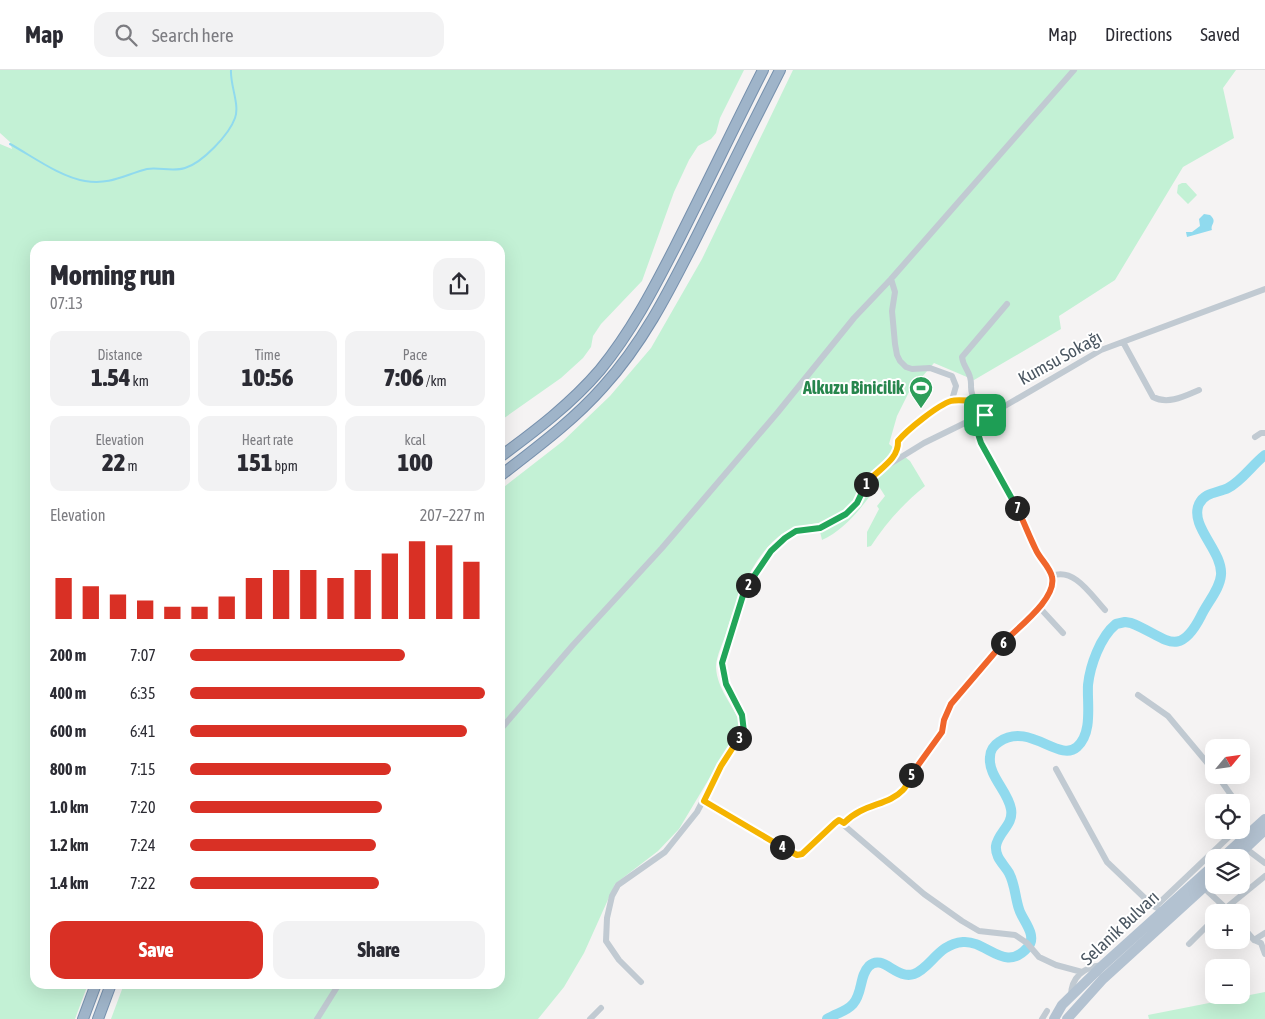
<!DOCTYPE html>
<meta charset="utf-8">
<style>
:root{--surface:#fff;--page:#f2f2f3;--text:#2b2b33;--muted:#7c7c81;--line:#e1e1e2;--accent:#d93025}
body{margin:0;font-family:"Asap Condensed",sans-serif;background:var(--page);color:var(--text);height:100vh;display:flex;flex-direction:column;font-size:19px;white-space:nowrap}
*{box-sizing:border-box;margin:0}
p{font-size:16px;color:var(--muted)}
.icon{flex:none;width:28px;height:28px;fill:none;stroke:currentColor;stroke-width:2;stroke-linecap:round;stroke-linejoin:round}
.map{position:relative;flex:1;overflow:hidden}
.panel{position:absolute;left:30px;top:171px;width:475px;height:748px;display:flex;flex-direction:column;background:var(--surface);border-radius:15px;box-shadow:0 5px 20px #0002}
.panel>*{flex:none}
.needle{width:32px;rotate:61deg}
.tools{position:absolute;left:1205px;top:669px;display:grid;gap:10px}
.tools a{display:grid;place-items:center;width:45px;height:45px;border-radius:10px;background:var(--surface);box-shadow:0 5px 20px #0002;font-size:25px}
.pin{position:absolute;display:grid;place-items:center;width:42px;height:42px;color:#fff;margin:-21px;border-radius:10px;box-shadow:0 2px 8px #0006}
.km{position:absolute;width:25px;height:25px;margin:-12px;border-radius:50%;background:#222;color:#fff;font-size:14px;line-height:25px;text-align:center}
.round{display:grid;place-items:center;flex:none;width:52px;height:52px;border-radius:15px;background:var(--page)}
.headline{display:flex;align-items:center;justify-content:space-between;height:85px;padding:0 20px}
h1{font-size:28px;font-weight:800;line-height:38px}
.stats{display:grid;grid-template-columns:repeat(3,1fr);gap:8px;height:85px;padding:5px 20px}
.stats div{display:grid;align-content:center;border-radius:12px;background:var(--page);text-align:center}
.stats b{font-size:25px;font-weight:800}
.stats small{font-size:14px;font-weight:400}
.stats p{font-size:14px}
.chart{height:140px;padding:10px 20px}
.chart p{display:flex;justify-content:space-between}
.chart svg{width:100%;height:90px;margin-top:5px;stroke:var(--accent);stroke-width:6}
.action{display:flex;gap:10px;margin-top:auto;padding:10px 20px}
.action a{flex:1;height:58px;border-radius:15px;background:var(--accent);color:#fff;font-size:20px;font-weight:800;line-height:58px;text-align:center}
.action a+a{background:var(--page);color:var(--text)}
ul{padding:0 20px;list-style:none;font-size:16px}
li{display:grid;grid-template-columns:80px 60px 1fr;align-items:center;height:38px}
li i{height:12px;border-radius:6px;background:var(--accent)}
header{display:flex;align-items:center;gap:30px;box-sizing:border-box;height:70px;padding:0 25px;background:var(--surface);border-bottom:1px solid var(--line)}
header strong{font-size:24px}
nav{display:flex;gap:28px;margin-inline-start:auto;font-size:18px}
.search{width:350px;height:45px;background:var(--page);display:flex;align-items:center;gap:12px;box-sizing:border-box;padding:0 18px;border-radius:15px;color:var(--muted);font-size:19px}
.map>svg:first-child{display:block}
.green{fill:#c3f1d5}
.water{fill:#90daee}
.lines{fill:none;stroke-linecap:round;stroke-linejoin:round}
.stream{stroke:#90daee;stroke-width:2}
.river{stroke:#90daee;stroke-width:10}
.trunk-casing{stroke:#7690ad;stroke-width:12}
.minor{stroke:#c1cad2;stroke-width:6}
.primary{stroke:#b3c2d1;stroke-width:10}
.trunk{stroke:#9fb4c9;stroke-width:10}
.split-1-casing{stroke:#fff;stroke-width:10}
.split-2-casing{stroke:#fff;stroke-width:10}
.split-3-casing{stroke:#fff;stroke-width:10}
.split-4-casing{stroke:#fff;stroke-width:10}
.split-5-casing{stroke:#fff;stroke-width:10}
.split-6-casing{stroke:#fff;stroke-width:10}
.split-7-casing{stroke:#fff;stroke-width:10}
.split-8-casing{stroke:#fff;stroke-width:10}
.split-1{stroke:#f5b400;stroke-width:6}
.split-2{stroke:#22a559;stroke-width:6}
.split-3{stroke:#22a559;stroke-width:6}
.split-4{stroke:#f5b400;stroke-width:6}
.split-5{stroke:#f5b400;stroke-width:6}
.split-6{stroke:#f0652b;stroke-width:6}
.split-7{stroke:#f0652b;stroke-width:6}
.split-8{stroke:#22a559;stroke-width:6}
.labels{text-anchor:middle;stroke-width:4;stroke-linejoin:round;paint-order:stroke}
.street-label{font-size:18px;fill:#4a5661;stroke:#fff}
.leisure-label{font-size:18px;font-weight:bold;fill:#27864d;stroke:#fff;text-anchor:end}
</style>
<header>
<strong>Map</strong>
<div class="search"><svg class="icon" aria-label="search" viewBox="0 0 24 24"><circle cx="10" cy="10" r="6"/><path d="M15 15l6 6"/></svg>Search here</div>
<nav><a>Map</a><a>Directions</a><a>Saved</a></nav>
</header>
<div class="map">
<svg width="1265" height="949" viewBox="0 0 1265 949">
<rect width="100%" height="100%" fill="#f5f3f3"/>
<path class="green" d="M0 0H744L720 48 716 63 711 69 698 76 689 90 674 122 642 211 601 254 593 266 591 277 583 288 561 308 500 351V176H35V914H88L75 949H0V74L12 79 10 72 0 63Z
M793 0H1236L1223 18 1234 68 1183 97 1115 210 1059 246 1061 259 974 310 934 293 909 322 897 346 889 374 910 391 925 416C904 433 885 454 871 476L867 477V462L879 439 877 436 885 426 878 415C863 436 846 459 822 470L818 453C807 455 794 457 785 462 754 482 737 527 727 560 724 571 716 586 716 597 717 619 732 633 740 653L737 662 679 759 658 781 615 814 584 883 564 917 538 949H111L124 914H500V420L563 371 610 326 651 278 702 189Z
M1182 113H1186L1197 125 1188 134 1177 123 1178 115Z
M1265 922V949H1149L1148 945Z"/>
<path class="water" d="M1204 144 1210 145C1218 152 1210 154 1212 160L1187 167 1186 162H1192L1200 156 1199 149Z"/>
<g class="lines">
<path class="stream" d="M10 74C32 86 60 107 85 111 111 115 124 105 147 99 159 97 173 102 185 98 202 93 229 65 235 48 240 35 230 15 231 0"/>
<path class="river" d="M827 949C836 943 846 942 853 934 863 923 859 906 869 896 883 883 896 910 914 904 931 898 938 874 963 872 987 870 1005 904 1028 877 1038 865 1022 850 1019 839 1015 827 1015 814 1009 803 1004 794 995 788 996 776 998 762 1014 755 1011 739 1008 721 988 706 990 687 990 681 994 675 999 672 1029 651 1059 693 1077 677 1093 663 1087 634 1088 615 1090 596 1100 567 1116 554L1125 552 1131 553C1165 566 1178 591 1201 546 1207 533 1220 519 1221 505 1223 481 1189 456 1199 434 1205 422 1218 423 1228 418 1242 411 1252 395 1265 385"/>
<g class="trunk-casing">
<path id="trunk" d="M500 387C535 361 571 334 600 300 631 262 653 220 675 177 705 118 733 59 763 0
M500 406C536 378 573 351 603 317 644 272 670 219 697 166 724 111 752 55 780 0
M83 949 96 914
M98 949 111 914"/>
</g>
<path class="minor" d="M891 209 895 222 892 241 895 274 897 285 900 291 906 297 912 299 930 298 952 306 956 316 952 330
M1123 272 1153 327C1168 335 1185 326 1199 320
M975 331C968 318 973 317 970 307 968 299 963 296 962 287L1007 234
M1255 367 1261 363H1265
M890 390 898 377V371C907 360 938 335 951 331 958 329 968 331 975 331L985 345
M1052 506C1074 497 1091 525 1105 540
M1039 537 1063 563
M1138 625 1168 646 1214 701
M500 660 573 575 662 478 778 342 854 248 891 209 1074 0
M1056 699 1107 792 1152 835 1163 841
M1217 705 1236 732
M704 731 797 785 807 781 839 751 924 824 962 851 979 861 1015 865 1027 873 1039 887 1056 895 1082 902
M1241 741 1244 748 1241 756
M844 753 856 742 878 732 887 731 904 719 914 698 942 662 944 650 951 634 1011 564 1041 535 1052 517V506L1036 479 1027 457 981 373 973 349
M1245 778 1265 793
M1203 817 1230 842
M1155 837 1236 760
M1221 842 1265 806
M1241 855 1254 870
M1265 863 1254 870 1261 873 1265 884
M1189 874 1214 849
M641 912 619 890 606 871 607 848 612 826 618 815 665 782 697 742 721 696 744 662 742 645 726 614 722 593 744 521 771 481 785 468 796 461 820 458 846 444 857 433 872 405 924 373 973 349 1003 337 1101 280 1265 219
M1071 926C1071 907 1084 897 1102 895
M317 949 339 914
M590 949 601 938
M1042 949 1047 941"/>
<path class="primary" d="M1222 788 1265 749
M1235 788 1265 760
M1054 949 1062 935 1103 895 1214 795
M1067 949 1103 909 1214 808"/>
<use href="#trunk" class="trunk"/>
</g>
<g class="lines">
<g class="split-1-casing">
<path id="split-1" d="M866 414C876 400 899 391 898 371 907 360 938 335 951 331 958 329 968 331 975 331L985 345"/>
</g>
<g class="split-2-casing">
<path id="split-2" d="M748 515 771 481 785 468 796 461 820 458 846 444 857 433 866 414"/>
</g>
<g class="split-3-casing">
<path id="split-3" d="M739 668 744 662 742 645 726 614 722 593 744 522 748 515"/>
</g>
<g class="split-4-casing">
<path id="split-4" d="M739 668 721 696 704 731 782 777"/>
</g>
<g class="split-5-casing">
<path id="split-5" d="M782 777 797 785 802 784 835 753 839 750 844 753C863 733 888 736 903 720 907 716 909 710 911 705"/>
</g>
<g class="split-6-casing">
<path id="split-6" d="M911 705 942 662 944 650 951 634 1003 573"/>
</g>
<g class="split-7-casing">
<path id="split-7" d="M1003 573C1017 558 1057 529 1052 507 1050 497 1040 489 1036 480 1029 466 1024 452 1017 438"/>
</g>
<g class="split-8-casing">
<path id="split-8" d="M985 345 973 348 981 373 1017 438"/>
</g>
<use href="#split-1" class="split-1"/>
<use href="#split-2" class="split-2"/>
<use href="#split-3" class="split-3"/>
<use href="#split-4" class="split-4"/>
<use href="#split-5" class="split-5"/>
<use href="#split-6" class="split-6"/>
<use href="#split-7" class="split-7"/>
<use href="#split-8" class="split-8"/>
</g>
<defs>
<g id="stadium-pin" transform="scale(1.25)"><path d="M0 17L-7.5 6A9.5 9.5 0 1 1 7.5 6Z" fill="#2e9e5b" stroke="#fff"/><path d="M0-5a6.5 5 0 1 0 0 10a6.5 5 0 1 0 0-10ZM-3.5-1.8h7v3.6h-7Z" fill="#fff"/></g>
</defs>
<g fill-rule="evenodd">
<use href="#stadium-pin" x="921" y="318"/>
</g>
<g class="labels">
<g class="street-label">
<text transform="translate(1060 288) rotate(-29)" y="6">Kumsu Sokağı</text>
<text transform="translate(1120 858) rotate(-43)" y="6">Selanik Bulvarı</text>
</g>
<g class="leisure-label">
<text x="904" y="324">Alkuzu Binicilik</text>
</g>
</g>
</svg>
<div class="tools">
<a><svg class="needle" viewBox="-14 -14 28 28"><path d="M0-13l5 13h-10z" fill="#e53935"/><path d="M0 13l5-13h-10z" fill="#7c7c81"/></svg></a>
<a><svg class="icon" aria-label="locate" viewBox="0 0 24 24"><circle cx="12" cy="12" r="6"/><path d="M12 2v4M12 18v4M2 12h4M18 12h4"/></svg></a>
<a><svg class="icon" aria-label="layers" viewBox="0 0 24 24"><path d="M12 4l9 5-9 5-9-5zM3 14l9 5 9-5"/></svg></a>
<a>+</a>
<a>−</a>
</div>
<div class="pin" style="left:985px;top:345px;background:#1e9e55"><svg class="icon" aria-label="arrive" viewBox="0 0 24 24"><path d="M6 21V4h12l-3 4 3 4H6"/></svg></div>
<b class="km" style="left:866px;top:414px">1</b>
<b class="km" style="left:748px;top:515px">2</b>
<b class="km" style="left:739px;top:668px">3</b>
<b class="km" style="left:782px;top:777px">4</b>
<b class="km" style="left:911px;top:705px">5</b>
<b class="km" style="left:1003px;top:573px">6</b>
<b class="km" style="left:1017px;top:438px">7</b>
<section class="panel">
<div class="headline"><div><h1>Morning run</h1><p>07:13</p></div><a class="round"><svg class="icon" aria-label="share" viewBox="0 0 24 24"><path d="M12 15V3M7 8l5-5 5 5M5 13v7h14v-7"/></svg></a></div>
<div class="stats">
<div><p>Distance</p><b>1.54<small> km</small></b></div>
<div><p>Time</p><b>10:56</b></div>
<div><p>Pace</p><b>7:06<small> /km</small></b></div>
</div>
<div class="stats">
<div><p>Elevation</p><b>22<small> m</small></b></div>
<div><p>Heart rate</p><b>151<small> bpm</small></b></div>
<div><p>kcal</p><b>100</b></div>
</div>
<div class="chart"><p><span>Elevation</span>207–227 m</p>
<svg viewBox="0 0 160 44" preserveAspectRatio="none"><path d="M5 44V24M15 44V28M25 44V32M35 44V35M45 44V38M55 44V38M65 44V33M75 44V24M85 44V20M95 44V20M105 44V24M115 44V20M125 44V12M135 44V6M145 44V8M155 44V16"/></svg>
</div>
<ul>
<li><b>200 m</b>7:07<i style="width:73%"></i></li>
<li><b>400 m</b>6:35<i style="width:100%"></i></li>
<li><b>600 m</b>6:41<i style="width:94%"></i></li>
<li><b>800 m</b>7:15<i style="width:68%"></i></li>
<li><b>1.0 km</b>7:20<i style="width:65%"></i></li>
<li><b>1.2 km</b>7:24<i style="width:63%"></i></li>
<li><b>1.4 km</b>7:22<i style="width:64%"></i></li>
</ul>
<div class="action"><a>Save</a><a>Share</a></div>
</section>
</div>
